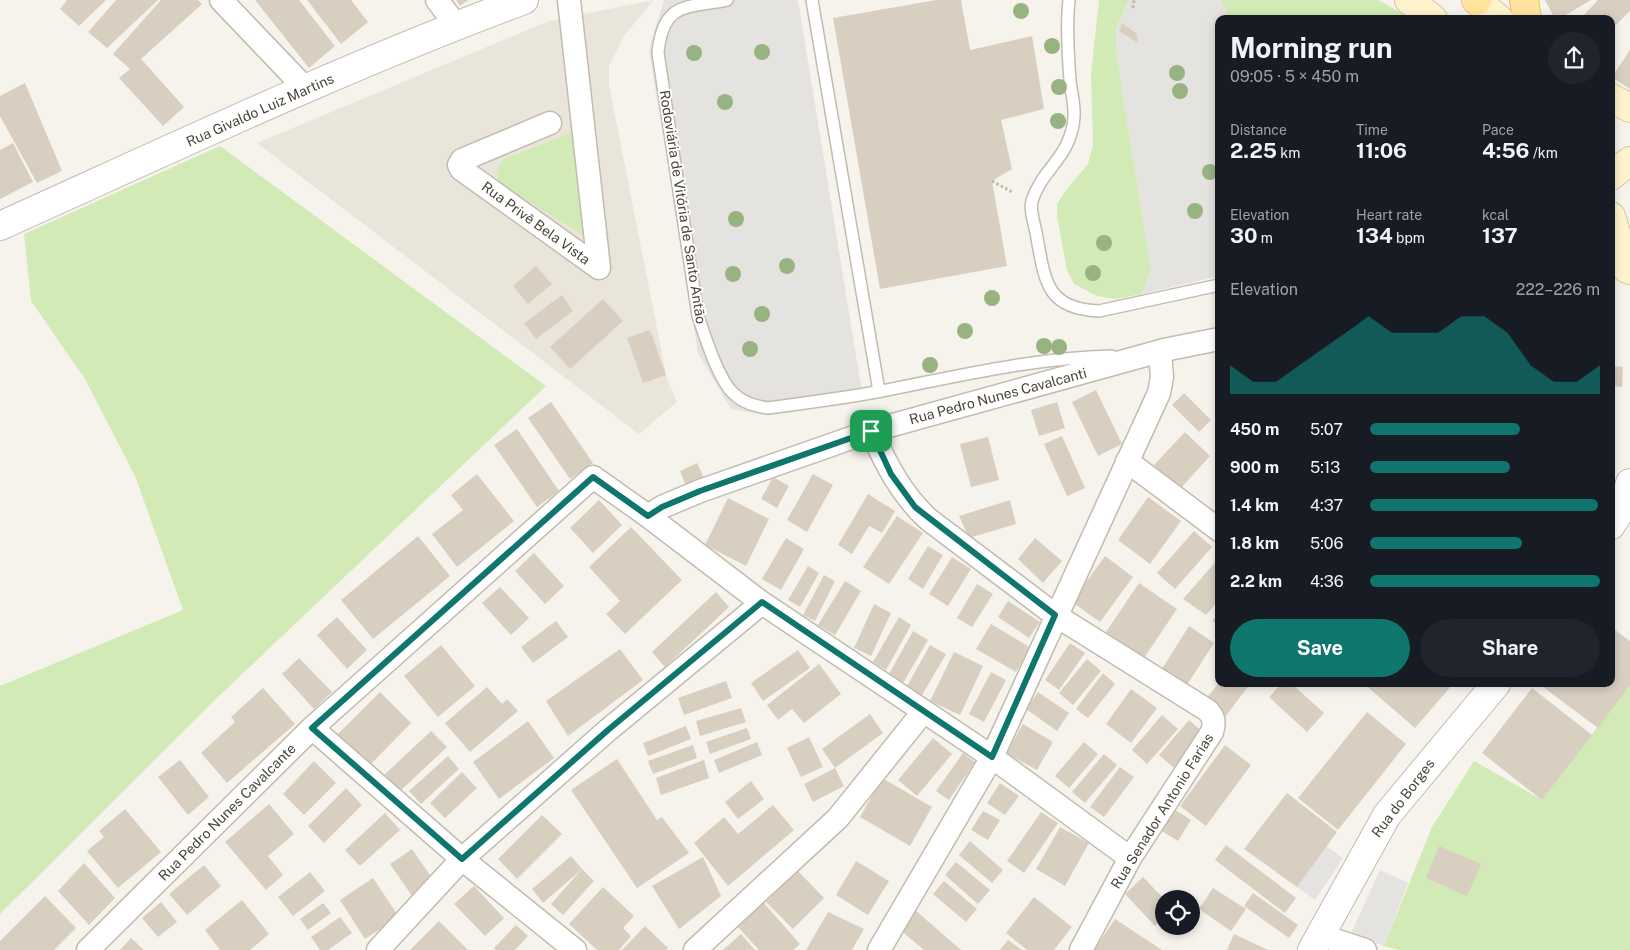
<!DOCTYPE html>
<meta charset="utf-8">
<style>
:root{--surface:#171b24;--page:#20242c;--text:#f1f3f6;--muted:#9ea1a6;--accent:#0f766e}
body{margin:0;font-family:"Public Sans",sans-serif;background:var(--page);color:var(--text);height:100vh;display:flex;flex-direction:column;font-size:19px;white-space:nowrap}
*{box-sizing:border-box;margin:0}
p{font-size:16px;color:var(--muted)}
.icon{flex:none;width:28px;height:28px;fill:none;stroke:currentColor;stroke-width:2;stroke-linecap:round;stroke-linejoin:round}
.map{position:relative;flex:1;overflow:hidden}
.sheet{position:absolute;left:1215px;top:15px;width:400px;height:672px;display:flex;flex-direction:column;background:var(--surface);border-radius:10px;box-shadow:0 2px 8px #0003}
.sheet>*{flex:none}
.tools{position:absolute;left:1155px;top:890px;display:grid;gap:10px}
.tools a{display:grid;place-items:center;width:45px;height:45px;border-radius:50%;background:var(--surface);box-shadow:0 2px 8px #0003;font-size:25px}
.pin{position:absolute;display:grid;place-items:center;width:42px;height:42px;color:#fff;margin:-21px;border-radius:10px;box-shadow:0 2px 8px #0006}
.round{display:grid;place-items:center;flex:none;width:52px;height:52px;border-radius:26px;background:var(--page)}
.summary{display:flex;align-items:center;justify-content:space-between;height:85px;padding:0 15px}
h1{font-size:28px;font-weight:700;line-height:38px}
.metrics{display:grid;grid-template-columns:repeat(3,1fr);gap:8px;height:85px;padding:5px 15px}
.metrics div{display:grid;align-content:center}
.metrics b{font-size:21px;font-weight:700}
.metrics small{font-size:14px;font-weight:400}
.metrics p{font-size:14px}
.chart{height:140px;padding:10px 15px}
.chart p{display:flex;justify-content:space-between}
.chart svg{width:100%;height:90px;margin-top:5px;fill:var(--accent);opacity:.7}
.cta{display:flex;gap:10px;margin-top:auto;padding:10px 15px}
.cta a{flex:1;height:58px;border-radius:30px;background:var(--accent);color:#fff;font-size:20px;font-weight:700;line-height:58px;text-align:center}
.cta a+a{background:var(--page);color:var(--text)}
ul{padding:0 15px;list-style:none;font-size:16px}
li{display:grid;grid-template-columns:80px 60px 1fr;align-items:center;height:38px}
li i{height:12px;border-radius:6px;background:var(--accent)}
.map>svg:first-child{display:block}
.residential{fill:#eae5da}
.green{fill:#d2eab5}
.parking{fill:#e5e3e0}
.building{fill:#d8cfc1}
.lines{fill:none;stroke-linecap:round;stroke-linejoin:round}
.service-casing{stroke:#c2bbae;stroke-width:14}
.minor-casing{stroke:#c2bbae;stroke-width:25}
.tertiary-casing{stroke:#c2bbae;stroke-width:30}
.secondary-casing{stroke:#d6c79b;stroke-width:30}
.primary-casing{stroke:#e6c16a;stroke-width:30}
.path{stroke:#c4b79f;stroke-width:3;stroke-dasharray:2.5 2.5;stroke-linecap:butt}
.service{stroke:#fff;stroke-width:11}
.minor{stroke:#fff;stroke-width:22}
.tertiary{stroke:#fff;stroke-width:28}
.secondary{stroke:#fff3cd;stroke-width:28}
.primary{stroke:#ffe39c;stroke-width:28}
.tree{fill:#97b381}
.route-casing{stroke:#fff;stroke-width:10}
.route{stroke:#0f766e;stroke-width:6}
.labels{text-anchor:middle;stroke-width:4;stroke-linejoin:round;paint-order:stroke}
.street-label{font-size:14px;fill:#4b4439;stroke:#fff}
</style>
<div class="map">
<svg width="1630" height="950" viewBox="0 0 1630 950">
<rect width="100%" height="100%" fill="#f6f3ec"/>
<path class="residential" d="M654 0 624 36 609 66V85L667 379 677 402 639 434 257 143 549 21Z"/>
<path class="green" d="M1099 0H1129L1116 29 1117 57 1151 270 1142 294 1116 299 1097 296 1074 284 1067 270 1057 217V204L1066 190 1088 164 1093 145 1091 74Z
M1221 0H1378L1412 19H1229Z
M570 133 579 137 592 241 499 182 497 173 502 160Z
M220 146 546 386 218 697 0 914V686L183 610 135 476 85 379 31 301 24 234Z
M1630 684V950H1399L1384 946 1432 827 1474 761 1542 800Z"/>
<path class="parking" d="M664 0H798L863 398 766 415 731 409 698 353 649 50Z
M1129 0H1221L1229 19H1219V276L1142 294 1151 270 1117 57 1116 29Z
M1325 845 1343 858 1315 900 1297 887Z
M1380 870 1408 883 1384 946 1351 933Z"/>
<path class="building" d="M67 0H106L79 26 60 9Z
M116 0H158L107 48 88 32Z
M161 0H198L202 4 141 59 184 107 163 126 119 78 130 69 113 54Z
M255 0H299L335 46 309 68Z
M307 0H351L368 22 341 44Z
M456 0H468L460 6Z
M936 0H961L970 50 1032 36 1044 109 1001 120 1012 169 992 181 1007 266 880 289 833 18Z
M1545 0H1591L1559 19H1555Z
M1598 0H1630V11L1611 30V19H1580Z
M1122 23 1137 34 1138 43 1119 31Z
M1630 50V89L1612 77Z
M25 83 62 171 37 183 0 116V96Z
M13 143 33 182 0 199V150Z
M536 266 552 284 528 304 513 286Z
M562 295 573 311 536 339 524 323Z
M603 299 623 321 570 369 550 347Z
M650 330 666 375 643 383 627 338Z
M1611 366 1623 367 1622 387 1611 386Z
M1096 390 1122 444 1098 456 1072 402Z
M1184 393 1211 420 1199 432 1172 405Z
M551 402 593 463 570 479 528 418Z
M1057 402 1065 428 1039 436 1031 410Z
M517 429 559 491 537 507 494 445Z
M1185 432 1210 456 1180 489 1154 465Z
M1062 436 1085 488 1067 496 1044 444Z
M988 437 999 480 971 487 960 444Z
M697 463 704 478 686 486 680 471Z
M477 474 514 521 457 567 432 534 463 510 451 495Z
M813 474 833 485 807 532 787 520Z
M773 477 789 486 777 508 761 499Z
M868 494 895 511 882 533 869 526 852 554 838 545Z
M1148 497 1181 521 1150 564 1118 540Z
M728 498 769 519 746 566 705 545Z
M599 500 622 525 593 553 570 528Z
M1010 500 1016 524 969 538 959 516Z
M897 516 923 533 889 584 863 567Z
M631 527 682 580 625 634 606 614 620 601 589 567Z
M1194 531 1212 547 1175 589 1157 573Z
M418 536 450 576 373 639 341 600Z
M786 538 804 549 781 590 762 579Z
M1035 538 1062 561 1043 583 1018 559Z
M928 546 943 555 923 589 908 579Z
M534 553 564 586 545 604 515 571Z
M1105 556 1133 577 1100 622 1072 602Z
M952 557 971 569 948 606 929 594Z
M1219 558V600L1206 615 1183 599Z
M808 566 819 573 800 607 788 600Z
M824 575 835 581 815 621 803 615Z
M845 581 861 591 835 635 818 625Z
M1139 583 1177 609 1144 658 1106 632Z
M977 584 993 594 972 627 957 618Z
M500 587 529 618 511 635 482 603Z
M716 592 729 607 665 667 652 652Z
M1008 601 1040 622 1029 638 998 617Z
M874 604 891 613 871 656 854 648Z
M1219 613V626L1212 621Z
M337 617 367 650 347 669 317 635Z
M899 617 911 625 886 670 873 662Z
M556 621 568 637 533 663 521 647Z
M991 624 1031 648 1016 672 976 649Z
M1189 626 1214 643 1185 688 1160 672Z
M1611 627 1630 641V685L1598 728 1539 684H1611Z
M913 631 928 640 903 683 889 674Z
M1070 643 1085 653 1059 690 1045 680Z
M441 645 475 686 438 717 404 676Z
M930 645 946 654 921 697 906 688Z
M620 649 643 680 568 736 546 701Z
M798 650 810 668 763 701 751 683Z
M954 652 983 666 960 715 930 701Z
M299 658 332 692 314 709 282 674Z
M1087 659 1101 671 1073 705 1059 693Z
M819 664 841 694 804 723 792 709 778 720 767 705Z
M991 672 1006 680 984 722 969 714Z
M1103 673 1115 684 1088 718 1076 709Z
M726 681 732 698 684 715 678 698Z
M1218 684H1250L1225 717 1204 701Z
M1281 684H1292L1324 713 1307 732 1269 697Z
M1364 684H1453L1415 728Z
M487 687 502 704 507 699 518 711 470 752 445 723Z
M263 688 295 724 227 783 201 753 235 722 231 717Z
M1532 688 1592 735 1542 800 1482 753Z
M1131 689 1157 708 1131 743 1106 724Z
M380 692 411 723 369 766 337 735Z
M1038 692 1069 713 1057 731 1026 709Z
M741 708 746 722 700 736 696 721Z
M1367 712 1406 744 1338 830 1298 798Z
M870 714 883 733 835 768 844 786 813 802 804 784 835 768 822 749Z
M1162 715 1178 729 1147 764 1132 750Z
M1189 720 1205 734 1174 768 1159 755Z
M528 721 554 758 499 799 473 762Z
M1023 724 1053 742 1037 770 1006 753Z
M686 726 691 739 648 756 643 743Z
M747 728 751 739 710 754 706 742Z
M431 731 447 747 397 794 382 777Z
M809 737 823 767 801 777 787 748Z
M933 738 952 754 917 796 898 780Z
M757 742 762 755 719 773 714 760Z
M1084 742 1098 754 1069 788 1055 776Z
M693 745 697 758 653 774 648 761Z
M1225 745 1251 765 1206 826 1180 806Z
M963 753 975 762 949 800 936 791Z
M1104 754 1117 765 1085 803 1072 792Z
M448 756 459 769 421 804 409 791Z
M617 759 657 820 662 817 689 853 637 888 571 790Z
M180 760 209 797 188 815 158 777Z
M704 760 709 778 661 795 656 778Z
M314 761 336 783 304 815 283 794Z
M1120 767 1134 777 1104 817 1090 807Z
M462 772 477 788 445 818 430 803Z
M882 778 932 807 910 846 860 817Z
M751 781 764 799 738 819 725 802Z
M1000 783 1019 796 1005 815 987 803Z
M346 788 362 805 324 843 308 826Z
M1287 793 1337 832 1297 887 1244 849Z
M269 804 294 834 268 856 283 875 266 890 225 842Z
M773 805 794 830 728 886 694 843 724 817 738 834Z
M125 809 161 852 118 888 87 851 104 837 99 831Z
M1175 810 1191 820 1178 841 1162 831Z
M983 811 1000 820 988 840 971 830Z
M1041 812 1058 823 1024 873 1007 861Z
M385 813 400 830 360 866 345 850Z
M542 815 562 834 517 879 498 859Z
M1060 827 1089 843 1065 886 1036 869Z
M970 841 1003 870 992 883 959 855Z
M1226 845 1296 898 1285 913 1215 860Z
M1439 846 1481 864 1467 896 1426 878Z
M412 849 434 881 412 896 390 864Z
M571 856 582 869 543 903 532 889Z
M703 857 721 896 679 929 652 886Z
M856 861 889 881 868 915 836 895Z
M956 862 990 890 978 904 945 875Z
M84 863 115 898 89 925 58 891Z
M204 865 221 886 187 915 169 894Z
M582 869 594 881 563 915 551 904Z
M798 871 824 898 793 929 766 902Z
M310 872 325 891 293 916 278 897Z
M1143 877 1164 899V917L1155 926 1125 894Z
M373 878 399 917 365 939 340 900Z
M944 881 977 909 966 922 933 894Z
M474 886 504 918 485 936 454 904Z
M603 887 634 916 623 928 631 936 619 950H597L569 924Z
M1213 888 1246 909 1231 931 1199 909Z
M1253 893 1298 925 1289 938 1244 906Z
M45 896 76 928 54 950H0V941Z
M1034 897 1072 927 1054 950H1027L1006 933Z
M242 900 269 934 250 950H220L205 930Z
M161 902 177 922 158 937 142 918Z
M763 902 800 944 793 950H759L737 926Z
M323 903 331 913 308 930 300 919Z
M915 910 961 950H924L899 929Z
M828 912 864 929 852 950H806Z
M340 917 352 933 328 950H320L311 937Z
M1115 919 1162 950H1094Z
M439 921 468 950H410Z
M516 925 528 936 515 950H496L494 948Z
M645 926 668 948 666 950H622Z
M741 934 755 950H723Z
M1234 934 1268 950H1227Z
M131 938 144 950H120Z
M1008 940 1022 950H1000Z"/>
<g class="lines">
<g class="service-casing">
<path id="service" d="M727 0C685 8 663 2 658 53L698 316C705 336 718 379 733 393 743 403 755 406 768 408 806 403 844 398 882 391 958 376 1033 358 1112 356
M812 0 879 391
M1069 0C1066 25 1068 54 1070 80 1071 92 1075 105 1074 117 1071 158 1042 168 1032 201 1029 211 1036 228 1037 238 1045 282 1047 309 1099 311L1219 285"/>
</g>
<g class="minor-casing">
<path id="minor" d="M221 0 306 89
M437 0 456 25
M550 123 462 160 459 165 461 169 599 268 569 0
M871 431C886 464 901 494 928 519L1055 615 1207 710C1214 717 1215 722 1212 732L1130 858 1081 950
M1127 461 1219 530
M648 516 762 603 992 757 1130 858
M312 728 462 859 575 950
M1320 935 1365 950
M88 950 312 728 593 477 648 516 662 507 700 491 871 431 1164 350 1219 339
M378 950 462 859 608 730 762 603
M695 950 838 818 923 712
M879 950 992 757 1159 393 1162 377 1160 352"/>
</g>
<g class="tertiary-casing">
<path id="tertiary" d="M0 226C173 148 346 66 524 0
M1611 525 1624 505 1630 483
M1312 950 1387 815 1496 684"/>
</g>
<g class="secondary-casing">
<path id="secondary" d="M1409 0 1433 19
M1476 0 1499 19
M1611 98 1630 108
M1611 176 1630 161
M1611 216 1627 269 1630 270"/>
</g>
<g class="primary-casing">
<path id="primary" d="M1477 0V1
M1524 0 1527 19"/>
</g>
<path class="path" d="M1133 8 1134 0
M992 181 1014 193"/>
<use href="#service" class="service"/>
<use href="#minor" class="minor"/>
<use href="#tertiary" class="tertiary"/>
<use href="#secondary" class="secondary"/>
<use href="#primary" class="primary"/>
</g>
<g class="tree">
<circle cx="1021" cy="11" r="8"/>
<circle cx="1052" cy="46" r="8"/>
<circle cx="762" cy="52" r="8"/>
<circle cx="694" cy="53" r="8"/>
<circle cx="1177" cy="73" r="8"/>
<circle cx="1059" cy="87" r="8"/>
<circle cx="1180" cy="91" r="8"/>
<circle cx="725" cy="102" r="8"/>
<circle cx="1058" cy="121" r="8"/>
<circle cx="1210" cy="172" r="8"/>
<circle cx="1195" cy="211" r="8"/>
<circle cx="736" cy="219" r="8"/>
<circle cx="1104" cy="243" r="8"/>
<circle cx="787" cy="266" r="8"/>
<circle cx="1093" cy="273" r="8"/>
<circle cx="733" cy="274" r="8"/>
<circle cx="992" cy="298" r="8"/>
<circle cx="762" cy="314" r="8"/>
<circle cx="965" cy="331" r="8"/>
<circle cx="1044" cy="346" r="8"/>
<circle cx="1059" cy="347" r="8"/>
<circle cx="750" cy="349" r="8"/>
<circle cx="930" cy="365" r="8"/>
</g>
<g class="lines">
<g class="route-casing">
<path id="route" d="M871 431 891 474 915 507 1055 615 992 757 762 602 608 730 462 859 312 728 593 477 648 516 662 507 700 491Z"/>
</g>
<use href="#route" class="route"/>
</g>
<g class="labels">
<g class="street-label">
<text transform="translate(260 110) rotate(-24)" y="5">Rua Givaldo Luiz Martins</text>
<text transform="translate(683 207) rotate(81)" y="5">Rodoviária de Vitória de Santo Antão</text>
<text transform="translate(536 223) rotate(36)" y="5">Rua Privê Bela Vista</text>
<text transform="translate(998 396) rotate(-15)" y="5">Rua Pedro Nunes Cavalcanti</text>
<text transform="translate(1403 798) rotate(-53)" y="5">Rua do Borges</text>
<text transform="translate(1162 811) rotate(-58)" y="5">Rua Senador Antonio Farias</text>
<text transform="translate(227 812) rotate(-45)" y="5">Rua Pedro Nunes Cavalcante</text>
</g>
</g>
</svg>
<div class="tools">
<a><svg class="icon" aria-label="locate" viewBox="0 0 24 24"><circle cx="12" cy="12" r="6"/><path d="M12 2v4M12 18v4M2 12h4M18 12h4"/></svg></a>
</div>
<div class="pin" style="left:871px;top:431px;background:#1e9e55"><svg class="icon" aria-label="arrive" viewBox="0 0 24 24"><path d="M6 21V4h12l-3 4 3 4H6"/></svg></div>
<section class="sheet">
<div class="summary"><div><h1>Morning run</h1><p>09:05 · 5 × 450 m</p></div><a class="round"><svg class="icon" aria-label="share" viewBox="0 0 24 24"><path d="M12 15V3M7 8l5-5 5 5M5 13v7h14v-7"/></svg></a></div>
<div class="metrics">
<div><p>Distance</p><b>2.25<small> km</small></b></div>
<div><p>Time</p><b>11:06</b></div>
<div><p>Pace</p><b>4:56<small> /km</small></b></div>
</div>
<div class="metrics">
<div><p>Elevation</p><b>30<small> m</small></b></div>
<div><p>Heart rate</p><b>134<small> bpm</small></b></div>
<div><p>kcal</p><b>137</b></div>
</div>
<div class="chart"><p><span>Elevation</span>222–226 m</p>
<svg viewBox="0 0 160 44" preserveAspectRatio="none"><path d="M0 44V30L10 38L20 38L30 30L40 22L50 14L60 6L70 14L80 14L90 14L100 6L110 6L120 14L130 30L140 38L150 38L160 30V44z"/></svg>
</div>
<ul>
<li><b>450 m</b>5:07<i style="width:65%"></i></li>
<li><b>900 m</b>5:13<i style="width:61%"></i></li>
<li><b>1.4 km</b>4:37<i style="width:99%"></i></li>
<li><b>1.8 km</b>5:06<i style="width:66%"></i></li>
<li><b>2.2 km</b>4:36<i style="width:100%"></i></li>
</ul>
<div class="cta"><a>Save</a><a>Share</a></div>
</section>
</div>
